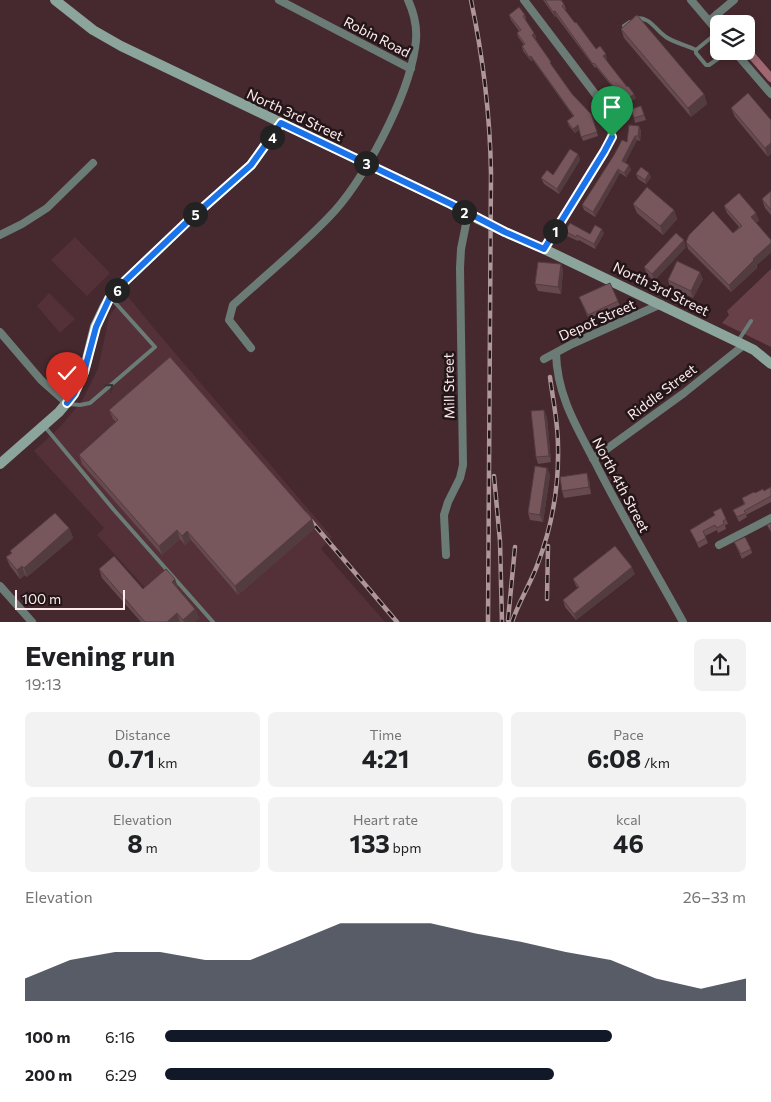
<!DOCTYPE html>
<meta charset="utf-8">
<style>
:root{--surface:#fff;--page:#f2f2f2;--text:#202124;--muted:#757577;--accent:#111827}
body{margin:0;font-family:Commissioner,sans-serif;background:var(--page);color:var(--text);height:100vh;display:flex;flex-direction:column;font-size:19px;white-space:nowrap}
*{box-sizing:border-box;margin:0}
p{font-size:16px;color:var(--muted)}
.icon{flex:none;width:28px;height:28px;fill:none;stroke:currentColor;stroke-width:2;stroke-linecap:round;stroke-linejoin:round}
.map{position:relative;height:622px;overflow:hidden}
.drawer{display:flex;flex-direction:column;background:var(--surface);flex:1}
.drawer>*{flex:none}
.fabs{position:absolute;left:710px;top:15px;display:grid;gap:10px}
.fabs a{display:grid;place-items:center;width:45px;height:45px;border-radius:8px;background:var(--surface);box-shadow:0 2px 8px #0003;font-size:25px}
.scale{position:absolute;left:15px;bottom:12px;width:110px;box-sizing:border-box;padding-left:5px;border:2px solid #ffebee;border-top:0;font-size:14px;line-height:18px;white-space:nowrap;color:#ffebee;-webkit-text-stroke:4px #231618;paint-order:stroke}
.pin{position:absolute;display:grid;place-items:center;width:42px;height:42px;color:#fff;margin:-51px -21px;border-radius:50% 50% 50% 0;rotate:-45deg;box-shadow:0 0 5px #0007}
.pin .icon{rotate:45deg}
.km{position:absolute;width:25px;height:25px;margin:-12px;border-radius:50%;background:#222;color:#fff;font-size:14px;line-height:25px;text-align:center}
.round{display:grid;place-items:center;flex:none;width:52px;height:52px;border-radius:8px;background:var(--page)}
.head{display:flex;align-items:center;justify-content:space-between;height:85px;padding:0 25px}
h1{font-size:28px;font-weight:700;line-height:38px}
.metrics{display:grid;grid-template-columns:repeat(3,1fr);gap:8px;height:85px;padding:5px 25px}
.metrics div{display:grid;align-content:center;border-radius:8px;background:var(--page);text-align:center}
.metrics b{font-size:25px;font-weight:700}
.metrics small{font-size:14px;font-weight:400}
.metrics p{font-size:14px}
.chart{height:140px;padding:10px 25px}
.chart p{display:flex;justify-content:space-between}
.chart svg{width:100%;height:90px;margin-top:5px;fill:var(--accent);opacity:.7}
ul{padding:0 25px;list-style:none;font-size:16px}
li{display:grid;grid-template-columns:80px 60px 1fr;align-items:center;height:38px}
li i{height:12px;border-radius:6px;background:var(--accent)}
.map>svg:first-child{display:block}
.built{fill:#543038}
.green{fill:#674048}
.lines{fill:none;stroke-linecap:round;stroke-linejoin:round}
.canal{stroke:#9e6772;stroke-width:8}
.lane{stroke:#6b7b76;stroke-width:4}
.street{stroke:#6b7b76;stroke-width:8}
.secondary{stroke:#8ba49c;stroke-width:10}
.rail-casing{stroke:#ae9699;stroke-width:4.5}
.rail{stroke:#231618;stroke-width:2.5;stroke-dasharray:8;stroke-linecap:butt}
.secondary-bridge{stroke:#8ba49c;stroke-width:10}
.wall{fill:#664a4f}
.shaded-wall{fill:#533c40}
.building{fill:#77565c;stroke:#533c40}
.oneway{stroke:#393434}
.route-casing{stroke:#fff;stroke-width:10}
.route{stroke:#1a73e8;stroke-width:6}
.labels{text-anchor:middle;stroke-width:5;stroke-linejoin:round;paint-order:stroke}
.street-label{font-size:14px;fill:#ffebee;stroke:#231618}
</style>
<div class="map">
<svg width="771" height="622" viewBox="0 0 771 622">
<rect width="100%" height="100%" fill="#46292e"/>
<path class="built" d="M75 237 110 273 87 296 51 260Z
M49 293 75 319 60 333 37 306Z
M125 293 152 326 332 537 321 549 385 622H176L97 535 104 528 34 451 60 427 82 401 98 369 109 317Z"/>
<path class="green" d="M771 269V347L722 323 729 315 727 311Z"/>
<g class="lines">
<path class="canal" d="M717 14 725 24
M746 49 771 78"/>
<path class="lane" d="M636 18C651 17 655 30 666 37 673 42 688 46 696 50
M624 26 630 22
M718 32 696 50V53L706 65H709L729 51
M738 341 751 321
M69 404 80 405 90 403 155 347 111 298
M45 427 114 510 213 622"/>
<path class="street" d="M279 0 411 69
M524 0 599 99C615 122 617 127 604 152L544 249
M691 0 719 33
M709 21 734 0
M734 51 771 94
M0 235 22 224 47 208 93 163
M0 332 41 380 67 403
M251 348 229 320 233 305C265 276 298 249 328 218 363 183 408 97 415 48 418 32 415 15 408 0
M556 353C557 395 576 426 595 462 622 516 654 569 683 622
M544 359 572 344 661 304
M593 459 684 393 744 345
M719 545 771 518
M446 555 444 515 448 502 460 478 463 465 460 268 461 249 468 214
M0 586 32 622"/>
<path class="secondary" d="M55 0 93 30 121 46 451 204 478 219
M505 232 544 249 744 345 754 350 771 364
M0 464 59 412 74 394 84 372 95 327 104 308 109 299 123 283 188 221 251 165 281 123"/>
<g class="rail-casing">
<path id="rail" d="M471 0C483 57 490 114 491 173L488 622
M494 476 500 541 502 622
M305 514 397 622
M547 599 548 546
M508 620 515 547
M512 622C519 601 531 583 538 563 552 526 559 485 558 446 558 423 553 400 550 377"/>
</g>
<use href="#rail" class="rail"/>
<path class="secondary-bridge" d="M478 219 505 232"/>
</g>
<path class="wall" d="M543 0H561L564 4 566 9 565 10 575 23 596 49 607 59 606 60 636 98 627 105 596 67 595 68 556 16 555 17Z
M509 15H525L526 19 525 20 534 33 536 37 535 38 553 67 572 94 591 114 598 136 583 141 579 130 575 133 569 126 567 121 573 116 533 60 531 61 523 51 522 46 524 45 518 37 517 33 519 31 511 20Z
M621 29 704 94 707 104 691 117 624 38Z
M748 93 768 157 735 117 731 108Z
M641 106 646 120 635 123 634 118Z
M639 126 641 131 640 141 637 140 625 163 631 170 626 177 620 173 595 217 584 210 582 205Z
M578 154 580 160 559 194 544 184 541 178 553 175Z
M636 174 651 177 646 184 638 179Z
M771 191V215L765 208 762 199Z
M633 204 674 210 677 219 663 235 637 213Z
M724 206 759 220 756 223 757 268 731 292 688 249 686 242 733 233 739 227 727 213Z
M565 231 590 234 604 233 595 249 579 240 578 241 567 236Z
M686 247 654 281 647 274 644 267Z
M561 264 563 271 561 294 538 291 535 284Z
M703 279 693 298 670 287 668 280Z
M579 297 618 301 621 308 590 322Z
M109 410 312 519 315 528 238 595 191 540 185 545 180 539 162 555 82 464 79 455 116 422 113 419Z
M547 417 551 462 538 464 536 457Z
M547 468 550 475 543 522 530 520 528 513Z
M589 480 591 494 564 498 562 491Z
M771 487V502L746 515 747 517 739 522 733 510 744 504 742 498 764 491Z
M726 519 728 524 725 525 726 529 718 533 717 530 705 536 708 543 699 548 690 530Z
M69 528 73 538 27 577 25 575 20 579 10 566 6 557 11 553 10 551Z
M734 542 751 549 752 553 742 559Z
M99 569 143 589 175 579 178 588V589L195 609 199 618 194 622H141L102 578Z
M635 574 576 620 565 607 563 600 578 588 576 586 573 579Z"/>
<path class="shaded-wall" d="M555 11 556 16 555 17 553 12Z
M534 33 536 37 534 39 532 35Z
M606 54 607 59 605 61 603 56Z
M531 56 533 60 531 61 529 57Z
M634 94 636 98 627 105 625 101Z
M704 94 707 104 691 117 688 108Z
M578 125 579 130 575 133 573 129Z
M639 126 641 131 640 141 638 136Z
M635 136 637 140 624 165 622 161Z
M771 143V154L768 157 765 148Z
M578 154 580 160 559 194 557 189Z
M629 165 631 170 626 177 624 173Z
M618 169 620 173 595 217 593 212Z
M649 173 651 177 646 184 645 180Z
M674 210 677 219 663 235 660 226Z
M756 213 759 220 753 225 751 217Z
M602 229 604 233 595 249 594 244Z
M684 240 686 247 654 281 652 274Z
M771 243V253L756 266 757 268 731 292 729 285 753 259Z
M561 264 563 271 561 294 558 287Z
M700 272 703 279 693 298 691 291Z
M544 410 547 417 551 462 549 456Z
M547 468 550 475 543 522 540 515Z
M587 473 589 480 591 494 589 487Z
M312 519 315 528 238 595 235 586Z
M69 528 73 538 27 577 24 568Z
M177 530 180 539 162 555 159 546Z
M187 531 191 540 185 545 182 536Z
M22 566 25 575 20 579 17 570Z
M632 567 635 574 576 620 574 614Z
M175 579 178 588 175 591 172 582Z
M195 609 199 618 194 622H184L183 620Z
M177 613 180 622H167Z"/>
<path class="building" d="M545 0H561L564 4 562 6 575 23 576 22 596 49 600 46 606 54 603 56 627 87 628 86 634 94 625 101 594 63 593 64 555 11 553 12Z
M519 7 525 15 523 16 534 33 532 35 551 62 550 63 572 94 591 114 597 132 581 137 578 125 573 129 567 121 574 116 531 56 529 57 522 46 525 44 517 33 521 30 509 15Z
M637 15 704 94 688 108 621 29Z
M748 93 771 120V143L765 148 731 108Z
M641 106 644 115 634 118 631 109Z
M629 125 639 126 638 136H635L622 161 629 165 624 173 618 169 593 212 582 205 614 155 622 140 627 142Z
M570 149 578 154 557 189 541 178 547 170 553 175Z
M641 167 649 173 645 180 636 174Z
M647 187 674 210 660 226 633 204Z
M771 191V210L762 199Z
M739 193 756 213 751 217 771 240V243L753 259 754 260 729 285 686 242 689 235 713 211 733 233 742 226 724 206Z
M570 223 590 234 595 225 602 229 594 244 577 235 576 237 565 231Z
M676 233 684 240 652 274 644 267Z
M677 261 700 272 691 291 668 280Z
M538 262 561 264 558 287 535 284Z
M610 283 618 301 588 315 579 297Z
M170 357 312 519 235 586 187 531 182 536 177 530 159 546 79 455 118 420 109 410Z
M544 410 549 456 536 457 531 411Z
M535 466 547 468 540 515 528 513Z
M587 473 589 487 562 491 560 477Z
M771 487V496L744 511 746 513 737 517 733 510 745 504 742 498 754 492 755 493 763 489 764 491Z
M721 508 726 519 723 521 724 524 717 528 715 525 703 531 706 538 697 543 690 530 715 515 713 512Z
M55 513 69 528 24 568 22 566 17 570 6 557 12 553 10 551Z
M771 523V532L767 525Z
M745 537 751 549 741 554 734 542Z
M615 546 632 567 574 614 563 600 579 587 573 579Z
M114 556 143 589 166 569 175 579 172 582 195 609 183 620 177 613 167 622H145L99 569Z"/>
<defs><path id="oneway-chevron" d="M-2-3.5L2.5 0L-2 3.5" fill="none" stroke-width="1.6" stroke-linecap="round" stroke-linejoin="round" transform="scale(1.25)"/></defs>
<use class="oneway" href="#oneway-chevron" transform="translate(110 387) rotate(-41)"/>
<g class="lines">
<g class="route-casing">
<path id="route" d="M67 403 74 394 84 372 96 327 109 299 123 283 188 221 251 165 281 123 451 204 505 232 544 249 604 152 612 137"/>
</g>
<use href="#route" class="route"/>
</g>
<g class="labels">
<g class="street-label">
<text transform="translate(377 37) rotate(27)" y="5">Robin Road</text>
<text transform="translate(295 115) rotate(25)" y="5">North 3rd Street</text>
<text transform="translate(661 289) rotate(26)" y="5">North 3rd Street</text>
<text transform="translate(597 320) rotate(-24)" y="5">Depot Street</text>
<text transform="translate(449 386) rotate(-91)" y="5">Mill Street</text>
<text transform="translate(662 392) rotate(-37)" y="5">Riddle Street</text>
<text transform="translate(621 485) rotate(62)" y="5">North 4th Street</text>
</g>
</g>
</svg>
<div class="fabs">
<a><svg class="icon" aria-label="layers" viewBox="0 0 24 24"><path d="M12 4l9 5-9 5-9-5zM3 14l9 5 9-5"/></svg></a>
</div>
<div class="scale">100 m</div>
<div class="pin" style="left:612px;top:137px;background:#1e9e55"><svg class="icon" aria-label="arrive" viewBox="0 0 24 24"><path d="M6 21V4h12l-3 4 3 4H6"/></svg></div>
<div class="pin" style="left:67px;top:403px;background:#d93025"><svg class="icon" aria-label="check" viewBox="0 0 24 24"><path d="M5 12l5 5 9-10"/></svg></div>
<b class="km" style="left:555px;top:231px">1</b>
<b class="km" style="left:464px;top:212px">2</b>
<b class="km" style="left:366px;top:163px">3</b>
<b class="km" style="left:272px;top:137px">4</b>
<b class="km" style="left:195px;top:214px">5</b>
<b class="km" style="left:117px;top:290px">6</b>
</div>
<section class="drawer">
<div class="head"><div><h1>Evening run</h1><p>19:13</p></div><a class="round"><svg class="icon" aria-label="share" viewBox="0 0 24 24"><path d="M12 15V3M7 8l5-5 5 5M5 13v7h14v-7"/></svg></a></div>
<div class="metrics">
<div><p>Distance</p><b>0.71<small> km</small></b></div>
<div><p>Time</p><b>4:21</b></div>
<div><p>Pace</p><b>6:08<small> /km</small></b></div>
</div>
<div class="metrics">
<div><p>Elevation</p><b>8<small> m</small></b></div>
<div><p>Heart rate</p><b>133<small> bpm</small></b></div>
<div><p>kcal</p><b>46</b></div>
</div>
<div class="chart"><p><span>Elevation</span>26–33 m</p>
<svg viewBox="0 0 160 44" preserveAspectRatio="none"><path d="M0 44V33L10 24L20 20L30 20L40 24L50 24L60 15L70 6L80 6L90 6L100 11L110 15L120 20L130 24L140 33L150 38L160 33V44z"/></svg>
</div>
<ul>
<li><b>100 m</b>6:16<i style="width:77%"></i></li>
<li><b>200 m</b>6:29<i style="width:67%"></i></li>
</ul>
</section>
